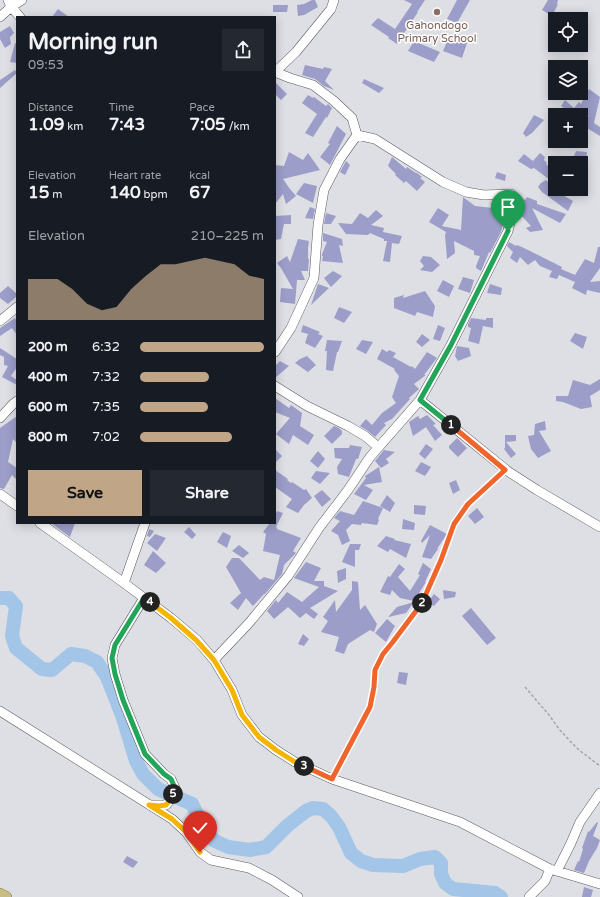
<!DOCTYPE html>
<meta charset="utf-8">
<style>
:root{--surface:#171b24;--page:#242831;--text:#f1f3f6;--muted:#9ea1a6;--accent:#c0a687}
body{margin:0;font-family:"Varela Round",sans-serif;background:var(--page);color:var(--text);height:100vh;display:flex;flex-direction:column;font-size:15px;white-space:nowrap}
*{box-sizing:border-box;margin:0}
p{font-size:13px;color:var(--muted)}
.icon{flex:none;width:22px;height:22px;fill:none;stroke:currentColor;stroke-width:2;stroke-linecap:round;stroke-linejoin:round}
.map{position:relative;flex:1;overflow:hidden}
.sheet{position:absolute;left:16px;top:16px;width:260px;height:508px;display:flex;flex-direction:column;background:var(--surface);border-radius:0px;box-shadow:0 2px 10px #0003}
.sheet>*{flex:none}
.buttons{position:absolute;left:548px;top:12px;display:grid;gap:8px}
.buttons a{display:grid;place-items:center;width:40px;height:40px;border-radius:0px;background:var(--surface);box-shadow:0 2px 10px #0003;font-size:20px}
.pin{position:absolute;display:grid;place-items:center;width:34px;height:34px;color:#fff;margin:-41px -17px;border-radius:50% 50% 50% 0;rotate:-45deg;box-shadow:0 0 4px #0007}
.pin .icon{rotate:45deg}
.km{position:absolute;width:20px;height:20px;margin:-10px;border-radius:50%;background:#222;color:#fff;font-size:11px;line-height:20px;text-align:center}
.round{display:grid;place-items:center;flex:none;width:42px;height:42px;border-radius:0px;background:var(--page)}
.overview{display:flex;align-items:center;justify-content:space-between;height:68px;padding:0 12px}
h1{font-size:22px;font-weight:700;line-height:30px}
.metrics{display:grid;grid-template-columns:repeat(3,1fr);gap:6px;height:68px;padding:4px 12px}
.metrics div{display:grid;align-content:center}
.metrics b{font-size:17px;font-weight:700}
.metrics small{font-size:11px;font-weight:400}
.metrics p{font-size:11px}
.chart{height:112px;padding:8px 12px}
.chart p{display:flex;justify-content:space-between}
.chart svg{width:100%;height:72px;margin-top:4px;fill:var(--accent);opacity:.7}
.action{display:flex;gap:8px;margin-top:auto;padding:8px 12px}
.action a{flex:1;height:46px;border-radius:0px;background:var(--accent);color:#111;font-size:16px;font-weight:700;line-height:46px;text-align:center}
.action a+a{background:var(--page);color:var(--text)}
ul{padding:0 12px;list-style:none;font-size:13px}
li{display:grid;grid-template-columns:64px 48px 1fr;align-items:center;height:30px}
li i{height:10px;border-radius:5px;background:var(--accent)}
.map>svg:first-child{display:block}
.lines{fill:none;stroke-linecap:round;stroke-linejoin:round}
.river{stroke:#a2c5e8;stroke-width:14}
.building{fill:#9c9dc8}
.minor-casing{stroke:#5b5b61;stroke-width:10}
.major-casing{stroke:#7e7236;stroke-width:12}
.path{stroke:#a4a5aa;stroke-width:1.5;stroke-dasharray:3 2;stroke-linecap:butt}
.minor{stroke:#fff;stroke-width:9}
.major{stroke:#c8bd84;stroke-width:11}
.split-1-casing{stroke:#fff;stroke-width:8}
.split-2-casing{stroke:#fff;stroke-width:8}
.split-3-casing{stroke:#fff;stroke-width:8}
.split-4-casing{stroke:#fff;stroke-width:8}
.split-5-casing{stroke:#fff;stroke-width:8}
.split-6-casing{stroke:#fff;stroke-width:8}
.split-1{stroke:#22a559;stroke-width:5}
.split-2{stroke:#f0652b;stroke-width:5}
.split-3{stroke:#f0652b;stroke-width:5}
.split-4{stroke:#f5b400;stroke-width:5}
.split-5{stroke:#22a559;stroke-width:5}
.split-6{stroke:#f5b400;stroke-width:5}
.education-dot{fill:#8d6e63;stroke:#fff;stroke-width:1.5}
.labels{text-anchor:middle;stroke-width:3;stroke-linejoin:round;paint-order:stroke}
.education-label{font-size:11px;fill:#785e54;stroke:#fff}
</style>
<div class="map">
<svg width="600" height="897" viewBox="0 0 600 897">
<rect width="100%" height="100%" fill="#dedfe5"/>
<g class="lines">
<path class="river" d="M0 598H9L16 606 12 636 16 648 42 669 52 670 71 654 85 656 97 662 107 677 123 718 136 761 143 774 158 789 192 804 197 814 203 831 215 841 228 847 250 850 266 847 287 826 306 811 313 808 323 809 331 816 339 827 351 853 361 861 373 865 403 866 420 859 435 857 441 863V874L445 883 453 889 495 893 501 897"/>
</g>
<path class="building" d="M312 0H315L318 7 304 15 298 16 297 5 304 4Z
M404 0H425L417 12H418L397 44 388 38 389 37 371 25 378 18 395 29 412 4Z
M457 0H470L457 23 447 19Z
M548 0H558L557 4H558L552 16 542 10Z
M273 5H288L287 12H273Z
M58 9 69 17H52Z
M10 26 14 33 10 37 11 44 5 48 0 39V32Z
M449 37 467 43 462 58 443 51Z
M414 41 440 52 434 62 408 51Z
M15 43 17 44V63L10 62Z
M305 65 323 69 324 67 332 69 325 81 334 90 324 86 315 79 302 75Z
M15 70 17 73 0 88V80Z
M364 79 384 88 379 93 362 83Z
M275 82 287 94 281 100 275 94Z
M589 89 600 97 594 123 600 127V136L582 125 589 115H568L569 112 561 106 565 100 574 108 579 102 581 104Z
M308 95 313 98 314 97 326 106 328 104 332 108 327 118 326 117 315 134 313 137 305 133 317 114 302 103Z
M534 115 544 120 532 133 526 137 523 133Z
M337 126 346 134 330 165 320 157 330 144 328 143Z
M576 151 587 152 586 164 572 161Z
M289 152 303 160 308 153 320 170 283 179 290 189 296 196 286 204 283 194 275 204V165L284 166Z
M540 153 545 157 544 160 547 163 546 164 555 173V175L550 180 534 168 531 169 518 161 524 154 533 161Z
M392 157 406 169 407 167 416 173H417L422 177 420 178 425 182 417 191 406 181 404 183 395 175 396 174 388 166Z
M346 161 350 165 345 175 340 172Z
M497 172 506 175 505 181 495 178Z
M546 180 561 194 573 201 568 211 542 192 538 187 541 183Z
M304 183 317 186 313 203 296 194Z
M463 197 475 206 493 208 494 205 504 201 508 205 501 232 490 253 489 252 481 271 476 268V266L480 256 474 255V251L454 241 455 253 447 259 445 235 446 232 429 222 438 208 449 215 442 226 461 230Z
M527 197 537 201V204L566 214 560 223 532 208 543 230 530 232 526 228 531 226 519 213 524 204 522 203 523 199 525 200Z
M310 207 315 209 313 219 305 218Z
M376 210 383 216 371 225 384 228 383 232 402 236 399 244 392 243 390 262 383 261 387 241H384V239L370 233 368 235 346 234 338 223 352 224 360 213 368 218Z
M326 213 336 216 331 224H324Z
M291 215V224H284L281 239 275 240V216Z
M323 233 342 239 343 246 339 245 343 263 322 261 323 256H322V254L327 242 323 241Z
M298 239 309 241 308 248V259H309L308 271H301L305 280H297L295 304 280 302 281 288 293 289 281 268 277 263 287 256 290 262Z
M509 242 516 246 517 245 524 248 562 267 561 269 575 275 585 259 594 263 598 247H600V268L590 282 600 281V293L587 290 586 295 572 288 575 282 559 275 557 279 549 277 552 271 540 266 535 260 528 265 520 257 517 263 510 258 513 252 507 246Z
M423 256 431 257 440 265 432 272 420 270 424 266 420 261Z
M333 271 342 276 331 287 324 278Z
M463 277 474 280 470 293 458 289Z
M443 280 454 286 449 297 437 291Z
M318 284 329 288 311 305Z
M490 284 502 288 501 295 487 293Z
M8 286 17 294V296L8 304 0 298V293Z
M425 291 435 306 433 317 417 312 415 316 394 308V298L404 295 403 298Z
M339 307 352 312 344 323 334 318Z
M15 318 17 322V335L12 328 0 336V328Z
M471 318 486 320V318H493V328L483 326 479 344 468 341 471 328 468 327V324Z
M303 325 320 332 318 334 323 336 315 348 305 343 308 334 301 332Z
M438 325 445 328 440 341 433 339Z
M575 333 587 337 583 349 570 341Z
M422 334 430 340 422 347 416 342Z
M327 340 342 341 338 352H337L333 371 326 370 327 351H325Z
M362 340 373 342 366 354 356 349Z
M457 346 469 348 471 356 458 361 455 356Z
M0 348 17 359V367L11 376 17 380V385L2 377 8 366 4 365V357L0 355Z
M382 349 387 352 389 350 396 353 393 357 411 367 412 366 415 369 427 352 437 358 424 375H426L414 384 419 389 409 398 410 399 392 419 384 423 386 425 375 437 368 431 360 426 366 419 372 425 382 413 396 403 392 397 399 376 394 370 395 369 377 359Z
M307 356 316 365 308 372 295 363 300 359Z
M280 361 289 366 275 378V366Z
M600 379V390L590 396 592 407 581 409 563 402 556 401V396H568L573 380 590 385Z
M275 398 289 408 291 405 302 413 300 426 314 435 308 445 293 435 289 444 276 434 290 418 275 412Z
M427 415 436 424 433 425 442 435 435 441 426 427 413 436 409 422 418 416 420 419Z
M17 416V443L13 439 8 462 17 468V480L12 475 4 489 0 488V428Z
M545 421 546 430 539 431 551 451 538 458 531 449 528 436 534 435 535 424Z
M334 426 339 428 342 431V434L332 444 324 436Z
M505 435H516V441L506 442 516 454 511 458 504 449 505 448Z
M457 438 467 448 458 457 449 448V446Z
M426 444 433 449 425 459 419 454Z
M350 445 362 447 358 459H356L349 477 338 474 337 467 342 459 335 458 334 448H349Z
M275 449 282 456 275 463Z
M384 450 395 452 386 459 389 463 381 468 375 461Z
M318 451 325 459 318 468 310 461Z
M421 462 431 467 425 476 415 471Z
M379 467 382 482 364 485 373 490 366 500 354 494 366 478 365 476Z
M275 470 288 479 287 480 291 483 292 482 304 490 306 489 312 498 304 505 298 513 286 507 292 499 275 487Z
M316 471 330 473 320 484 311 478Z
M456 480 460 490 453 494 449 483Z
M322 490 331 499 322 507 314 496Z
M387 495 395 503 390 512 380 506Z
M363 501 383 508 378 519 379 520 377 525 362 523 361 525 352 524 346 530 350 541 342 545 338 535 331 531 340 521 334 518 340 511 354 515Z
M414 505 426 506 425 515 414 514Z
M477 508 484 517 475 524 468 516Z
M277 511 283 513 276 527 277 528V529L301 538 293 551 296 553 284 565 282 574 265 594H264L253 606 246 598 238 610 230 603 241 593 226 567 232 558H239L260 580 264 577 274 580 280 555 263 551 266 534 263 532 270 523H275V516Z
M403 519 415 523 414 530 402 529Z
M51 523H75L70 537Z
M430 525 447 534 437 549H438L431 559 422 557 430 535 422 543 421 541Z
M189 527 196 535 192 539 184 532Z
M149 529 154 531 150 537 147 536Z
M223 532 231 536 227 548 217 542Z
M155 534 166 538 157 551 147 543Z
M386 536 395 539 394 540 411 544 406 558 390 549 388 552 377 546Z
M350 544H361L359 550H355V567L342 562Z
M239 545 249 553 243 558 232 551Z
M153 551 166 563 156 573 144 565Z
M306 562 321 568 314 581H324V586L338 591 310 608 318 614 314 619 306 613 300 618 288 607 274 619 267 611 276 600 278 603 287 592 302 602 319 587 294 578Z
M423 563 431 569 425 582H426L414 601 400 598 392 590 390 595 380 592 388 576 390 577 399 564 405 569 398 577 410 591 420 575 418 574Z
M346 568V579L338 583 337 571Z
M352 581 358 582 360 610 365 605 377 624 374 632 370 630 348 644 344 654 335 651 339 637 321 632 328 621 323 617 335 600 336 612 352 590Z
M443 590 456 592 455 597 444 599Z
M434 594 440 599 434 606 427 603Z
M414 602 406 613 388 617 397 607Z
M471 608 496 638 487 645 462 616Z
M387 619 395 626 386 642 375 633Z
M303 634 309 639 304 646 298 644Z
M399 672 408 673 406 685 397 683Z
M597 822 598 823 593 836 600 840 597 848 589 861 584 873 574 870 578 861 579 862 583 849 582 848 586 837 588 831 589 832Z
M127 856 138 862 133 868 123 862Z
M584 887 593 890 591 897H582Z"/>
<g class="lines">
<g class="minor-casing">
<path id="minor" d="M8 0 11 7 20 17
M0 17 11 7 22 0
M275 72 296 52 331 9 334 0
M0 321 17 307
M275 352 291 328 314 278 318 225 324 190 340 159 357 135 352 118 334 101 313 85 290 78 275 72
M275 386 307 406 348 426 365 436 378 447
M420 400 509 472 537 490 600 527
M0 418 13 404 17 401
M0 494 17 506
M40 523 124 583 171 618 197 640 214 660 232 690 242 715 259 737 276 750 295 762 332 779 460 822 550 869 600 884
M124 583 145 523
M144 598 115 645 112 658 115 674 123 700 145 754 164 774 171 779 175 788 171 799 166 805H151
M214 660 249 623 288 576 319 528 348 490 370 457 420 400 451 345 508 231 516 199 511 194 484 195 466 192 443 182 375 139 357 135
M0 711 172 819 186 832 200 852 211 860 249 868 272 880 298 897
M557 871 571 843 580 822 600 793
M529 897 545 881 550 869"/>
</g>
<g class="major-casing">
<path id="major" d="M0 894 6 897"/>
</g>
<path class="path" d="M525 687 549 715 559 729 570 741 579 750 600 766
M335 773 370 707 374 687 375 670 383 654 392 643 422 603 441 560 454 524 468 504 499 475"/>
<use href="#minor" class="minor"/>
<use href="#major" class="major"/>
</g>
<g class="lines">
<g class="split-1-casing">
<path id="split-1" d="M451 425 420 400 451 345 508 231"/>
</g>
<g class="split-2-casing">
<path id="split-2" d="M422 603 441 560 454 524 468 504 505 470 451 425"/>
</g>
<g class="split-3-casing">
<path id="split-3" d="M304 766 332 779 370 707 374 687 375 670 383 654 392 643 422 603"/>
</g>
<g class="split-4-casing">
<path id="split-4" d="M150 602 171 618 196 640 214 660 232 690 242 715 259 737 276 750 295 762 304 766"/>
</g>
<g class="split-5-casing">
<path id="split-5" d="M150 602 144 598 115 645 112 658 115 674 123 700 145 754 164 774 171 779 175 788 173 794"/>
</g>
<g class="split-6-casing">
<path id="split-6" d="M173 794 171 799 166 805 159 806 149 805 172 819 186 832 200 852"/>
</g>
<use href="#split-1" class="split-1"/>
<use href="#split-2" class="split-2"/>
<use href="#split-3" class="split-3"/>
<use href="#split-4" class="split-4"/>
<use href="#split-5" class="split-5"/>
<use href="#split-6" class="split-6"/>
</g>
<circle class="education-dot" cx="437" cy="12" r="4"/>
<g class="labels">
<g class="education-label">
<text x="437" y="29">Gahondogo<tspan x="437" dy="13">Primary School</tspan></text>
</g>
</g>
</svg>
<div class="buttons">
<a><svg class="icon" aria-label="locate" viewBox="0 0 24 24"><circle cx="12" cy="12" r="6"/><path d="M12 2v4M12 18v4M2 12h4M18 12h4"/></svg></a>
<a><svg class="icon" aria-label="layers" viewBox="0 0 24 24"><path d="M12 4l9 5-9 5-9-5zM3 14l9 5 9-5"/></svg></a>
<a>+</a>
<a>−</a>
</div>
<div class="pin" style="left:508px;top:231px;background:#1e9e55"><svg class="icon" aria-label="arrive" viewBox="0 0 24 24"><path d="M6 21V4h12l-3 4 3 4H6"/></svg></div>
<div class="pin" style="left:200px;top:852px;background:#d93025"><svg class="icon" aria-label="check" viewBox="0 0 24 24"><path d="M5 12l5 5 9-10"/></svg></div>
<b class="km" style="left:451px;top:425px">1</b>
<b class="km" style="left:422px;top:603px">2</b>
<b class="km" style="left:304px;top:766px">3</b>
<b class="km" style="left:150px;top:602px">4</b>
<b class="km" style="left:173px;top:794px">5</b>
<section class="sheet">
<div class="overview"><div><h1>Morning run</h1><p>09:53</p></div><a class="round"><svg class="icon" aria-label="share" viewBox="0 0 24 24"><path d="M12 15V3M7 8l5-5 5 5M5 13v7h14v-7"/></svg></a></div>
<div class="metrics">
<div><p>Distance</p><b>1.09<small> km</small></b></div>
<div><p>Time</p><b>7:43</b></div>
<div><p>Pace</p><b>7:05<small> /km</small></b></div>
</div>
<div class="metrics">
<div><p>Elevation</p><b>15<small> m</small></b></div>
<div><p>Heart rate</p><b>140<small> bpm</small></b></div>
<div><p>kcal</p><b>67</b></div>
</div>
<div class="chart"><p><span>Elevation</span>210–225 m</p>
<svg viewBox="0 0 160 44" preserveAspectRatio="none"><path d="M0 44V19L10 19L20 19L30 25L40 34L50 38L60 36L70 25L80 17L90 10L100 10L110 8L120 6L130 8L140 10L150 17L160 19V44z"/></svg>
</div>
<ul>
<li><b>200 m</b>6:32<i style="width:100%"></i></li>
<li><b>400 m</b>7:32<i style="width:56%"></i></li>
<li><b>600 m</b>7:35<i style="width:55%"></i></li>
<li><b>800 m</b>7:02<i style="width:74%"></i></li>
</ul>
<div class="action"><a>Save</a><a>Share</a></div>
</section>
</div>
